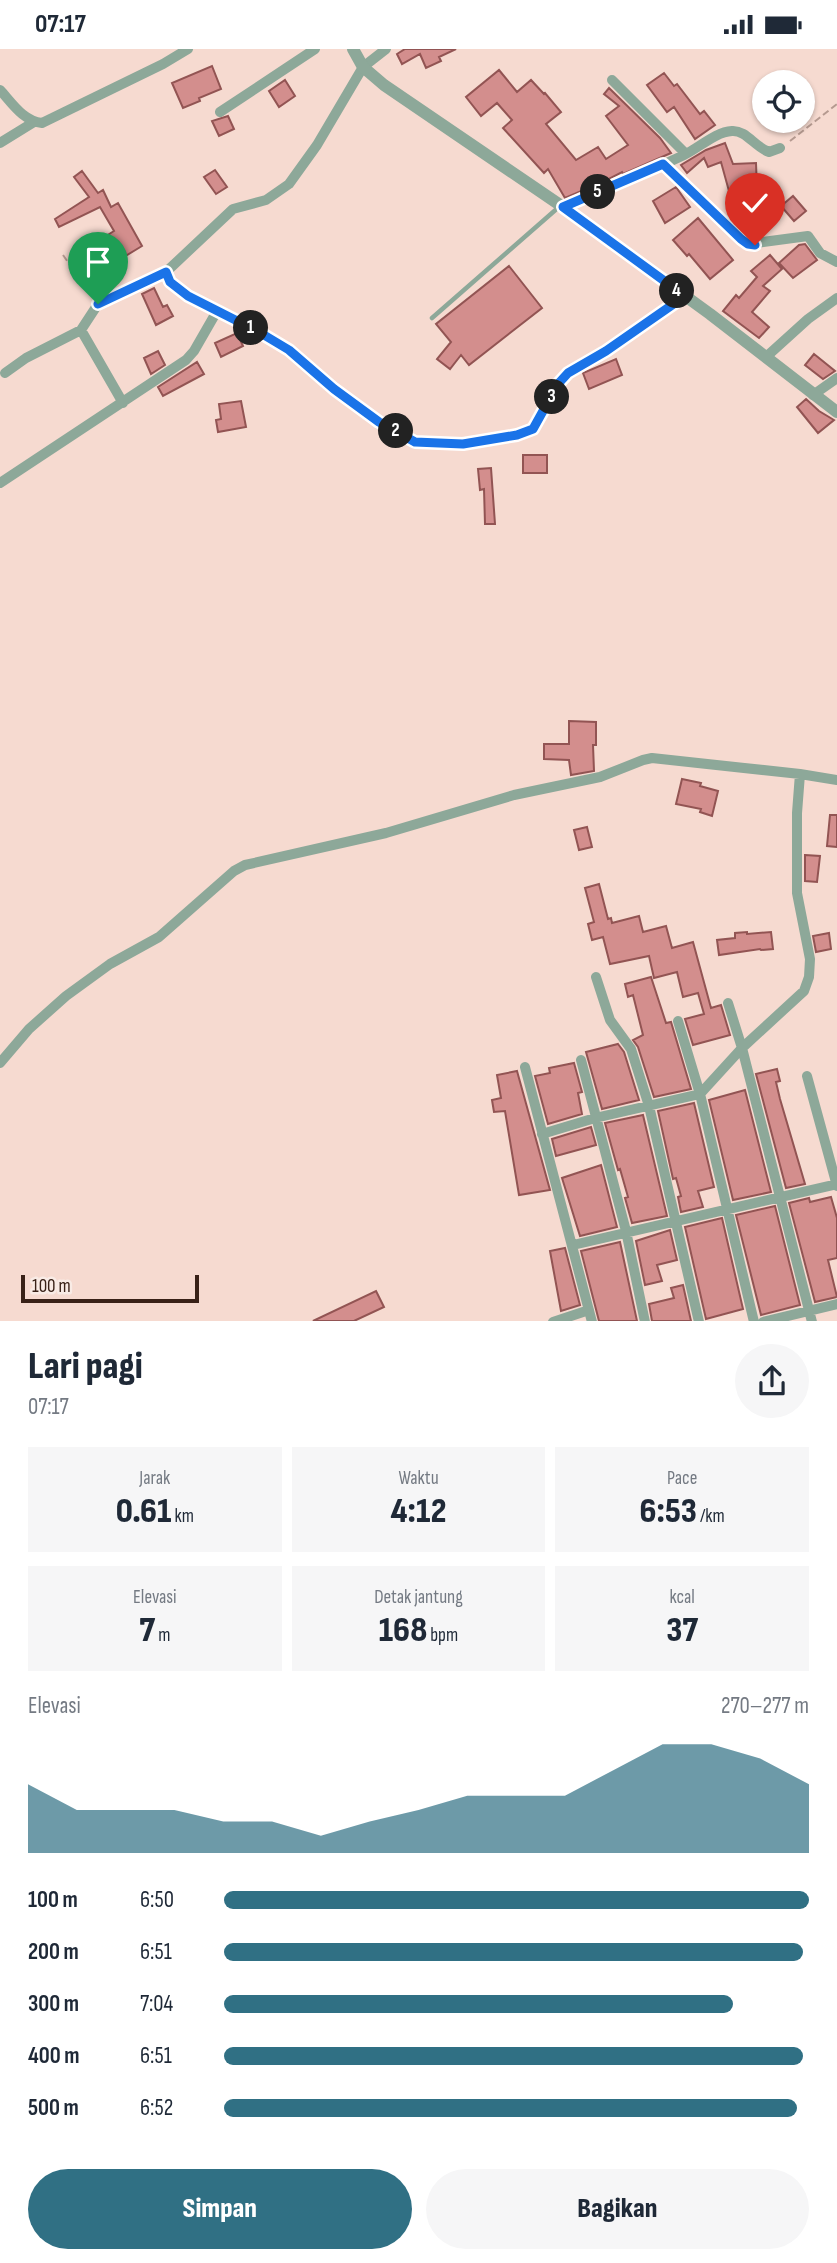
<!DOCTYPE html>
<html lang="id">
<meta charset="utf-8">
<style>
:root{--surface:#fff;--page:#f6f6f7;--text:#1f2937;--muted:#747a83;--accent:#307084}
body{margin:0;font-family:"Sofia Sans Condensed",sans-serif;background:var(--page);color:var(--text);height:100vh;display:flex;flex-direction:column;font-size:26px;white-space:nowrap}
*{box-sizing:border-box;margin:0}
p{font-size:23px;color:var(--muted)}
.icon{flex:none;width:38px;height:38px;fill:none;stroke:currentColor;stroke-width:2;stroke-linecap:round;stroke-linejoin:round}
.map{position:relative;height:1272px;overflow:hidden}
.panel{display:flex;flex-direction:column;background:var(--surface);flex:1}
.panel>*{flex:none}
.fabs{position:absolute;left:752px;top:21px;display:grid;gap:14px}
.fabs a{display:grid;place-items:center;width:63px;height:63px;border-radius:50%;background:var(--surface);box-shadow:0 2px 5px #0004;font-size:35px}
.scale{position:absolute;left:21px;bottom:18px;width:178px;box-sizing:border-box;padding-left:7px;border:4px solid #392117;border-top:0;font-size:19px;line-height:24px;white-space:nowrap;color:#392117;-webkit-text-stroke:5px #f9ebe5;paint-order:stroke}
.pin{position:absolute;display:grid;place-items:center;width:60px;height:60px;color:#fff;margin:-72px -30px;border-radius:50% 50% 50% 0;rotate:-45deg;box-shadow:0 0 7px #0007}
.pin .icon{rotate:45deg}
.km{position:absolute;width:35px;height:35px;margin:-18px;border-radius:50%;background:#222;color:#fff;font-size:19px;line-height:35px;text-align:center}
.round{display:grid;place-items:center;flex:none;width:74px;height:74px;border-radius:37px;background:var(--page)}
.head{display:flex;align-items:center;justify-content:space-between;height:119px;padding:0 28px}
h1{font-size:38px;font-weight:800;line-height:52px}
.metrics{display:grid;grid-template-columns:repeat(3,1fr);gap:10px;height:119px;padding:7px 28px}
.metrics div{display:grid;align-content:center;border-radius:0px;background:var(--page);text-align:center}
.metrics b{font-size:35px;font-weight:800}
.metrics small{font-size:19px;font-weight:400}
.metrics p{font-size:19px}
.chart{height:196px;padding:14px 28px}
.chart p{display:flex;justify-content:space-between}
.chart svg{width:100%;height:126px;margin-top:7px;fill:var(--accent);opacity:.7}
.primary-button{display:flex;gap:14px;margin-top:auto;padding:14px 28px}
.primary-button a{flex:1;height:80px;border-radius:42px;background:var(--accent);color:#fff;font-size:28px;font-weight:800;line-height:80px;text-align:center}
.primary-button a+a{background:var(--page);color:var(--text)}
ul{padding:0 28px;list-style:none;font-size:23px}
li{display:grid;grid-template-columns:112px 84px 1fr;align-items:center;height:52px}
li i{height:18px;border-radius:9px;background:var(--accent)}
.status{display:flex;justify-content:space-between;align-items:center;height:49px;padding:0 35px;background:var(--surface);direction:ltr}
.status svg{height:19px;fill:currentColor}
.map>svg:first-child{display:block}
.building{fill:#d38e8d;stroke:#925453;stroke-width:2}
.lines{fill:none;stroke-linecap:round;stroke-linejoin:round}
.path{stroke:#b59a90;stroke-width:2;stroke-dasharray:7 3.5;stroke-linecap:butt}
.service{stroke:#8da899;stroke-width:4.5}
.minor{stroke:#8da899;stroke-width:10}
.tertiary{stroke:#8da899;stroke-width:12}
.route-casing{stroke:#fff;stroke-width:14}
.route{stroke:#1a73e8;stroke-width:9}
</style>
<div class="status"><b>07:17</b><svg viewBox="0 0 49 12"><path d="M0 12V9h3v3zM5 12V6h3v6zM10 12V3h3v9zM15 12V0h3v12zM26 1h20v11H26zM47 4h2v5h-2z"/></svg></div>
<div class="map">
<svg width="837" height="1273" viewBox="0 0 837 1273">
<rect width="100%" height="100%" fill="#f6dad0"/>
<path class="building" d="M405 0H456L439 8 441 12 426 19 420 5 402 15 397 5Z
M212 17 221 40 199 49 200 52 183 59 172 34Z
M499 21 517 43 531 31 544 45 545 44 561 63 546 75 576 111 598 98 606 110 628 96 606 67 619 57 604 45 609 39 660 89 671 104 623 125 622 123 605 132 565 149 548 120 544 124 503 79 512 71 497 54 481 67 466 48Z
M664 24 674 37 677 35 700 65 704 62 715 76 695 90 674 58 667 63 647 36Z
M285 31 295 47 279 58 269 42Z
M228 67 234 80 219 87 212 72Z
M725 94 733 115 756 114 757 141 766 133 780 148 750 174 732 153 721 113 708 118 704 109 687 124 681 116 706 101Z
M215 121 227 138 216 145 204 128Z
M82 122 98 144 103 141 111 158 118 154 142 197 109 217 95 194 114 182 100 158 59 178 55 170 89 148 74 128Z
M676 138 690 158 665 174 653 152Z
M793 147 806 162 794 172 781 157Z
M698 169 733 211 710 230 689 205 687 207 673 191Z
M805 195 817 211 793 229 779 214 799 196Z
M770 206 782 220 763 237 770 242 752 263 769 278 759 289 723 262 736 246 739 249 757 228 751 222Z
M509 217 542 259 469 316 461 306 450 320 437 310 451 293 436 275Z
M154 239 163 258 167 256 173 267 156 276 142 245Z
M237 284 243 297 221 308 215 294Z
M158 302 165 316 151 325 144 309Z
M814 305 835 322 823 330 805 316Z
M616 310 622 326 589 340 583 324Z
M197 313 204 325 163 347 158 338Z
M806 350 819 362 834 371 818 384 797 358Z
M241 352 246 378 218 383 216 371 221 370 219 355Z
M523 406H547V424H523Z
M491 419 495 475H485L484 440 480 441 478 420Z
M569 672 596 673V696H593L594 722 571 726 569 711 544 710V695H569Z
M682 730 701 734 700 737 718 742 712 767 700 763 701 760 676 755Z
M830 766H837V798L827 797Z
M587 778 592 798 579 801 574 781Z
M805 806 820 807 817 833 805 832Z
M599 835 608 870 611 869 612 874 639 867 643 883 666 877 672 899 693 893 711 959 721 956 730 986 693 996 685 970 704 965 698 944 683 948 677 923 654 929 649 907 610 915 603 888 592 891 588 875 594 873 585 839Z
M747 883V885L771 883 773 900 761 901 760 900 719 906 717 891 735 889V884Z
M829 884 831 900 816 903 813 887Z
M651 928 666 974 671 973 691 1040 654 1048 638 998 633 991 643 986 633 946 628 948 625 935Z
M618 995 624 1003 639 1051 602 1060 586 1003Z
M574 1014 582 1043 578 1044 582 1065 548 1075 535 1027 550 1024 549 1019Z
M777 1020 780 1032 776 1033 780 1050 805 1135 786 1139 756 1025Z
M517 1022 550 1141 519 1146 505 1062 494 1063 492 1051 501 1049 497 1026Z
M745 1041 771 1143 733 1151 709 1051Z
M694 1054 714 1138 698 1142 703 1158 681 1163 678 1148 681 1147 676 1129 673 1130 658 1062Z
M643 1066 667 1167 632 1174 625 1149 628 1148 620 1120 618 1121 605 1074Z
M591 1078 596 1096 556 1107 552 1090Z
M601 1116 617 1178 580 1187 562 1129Z
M831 1148 837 1169V1209L828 1211 837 1248 815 1253 789 1154 809 1149 810 1153Z
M775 1157 800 1256 761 1266 736 1166Z
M722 1169 743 1260 706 1270 685 1178Z
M670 1181 677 1211 657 1216 662 1232 645 1236 636 1192Z
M620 1193 637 1272H599L581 1202Z
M565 1199 580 1256 561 1262 550 1202Z
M683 1236 691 1272H652L649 1255 674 1249 671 1239Z
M376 1242 384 1258 354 1272H313Z"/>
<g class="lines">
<path class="path" d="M790 92 837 55
M63 206 91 246"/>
<path class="service" d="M432 269 560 157"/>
<path class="minor" d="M612 31 686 105
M0 41C12 54 23 72 42 74L163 15 188 0
M220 63 315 0
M0 94 34 73
M663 115 748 195 808 187 820 204 837 213
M563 158C603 141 644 125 684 106 699 99 715 83 732 82 746 81 755 98 769 103L780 99
M166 223 233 160 266 151 289 135 317 96 363 18 386 0
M81 281 123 354
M766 308 808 270 837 249
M5 324 26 309 81 281 98 255 166 223 170 233 188 247 259 283 289 301 334 340 379 373 415 393 463 395 517 386 533 380 558 335 568 324 606 302 685 248
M813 346 837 329
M0 434 186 311 194 302 217 262
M596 928 610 971 631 1000 649 1057 699 1273
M728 954 742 999 812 1273
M678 972 700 1045 754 1273
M581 1011 626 1182 645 1273
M0 1014 29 980 66 947 110 915 159 888 234 822 245 816 386 784 514 746 600 728 643 711 652 709 800 725 837 731
M525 1018 592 1273
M807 1027 837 1137
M542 1085 595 1069 700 1045 742 999 804 942 809 928 810 910 797 844V764L800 725
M573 1196 837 1135
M553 1273 589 1261
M763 1273 837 1255"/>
<path class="tertiary" d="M353 0 363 18 384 36 563 158 710 265 837 363"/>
</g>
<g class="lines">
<g class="route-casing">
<path id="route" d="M98 255 166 223 170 233 188 247 259 283 289 301 334 340 379 373 415 393 463 395 517 386 533 380 558 335 568 324 606 302 685 247 563 158 663 115 741 190 748 195 755 196"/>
</g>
<use href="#route" class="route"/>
</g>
</svg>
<div class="fabs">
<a><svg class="icon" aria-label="locate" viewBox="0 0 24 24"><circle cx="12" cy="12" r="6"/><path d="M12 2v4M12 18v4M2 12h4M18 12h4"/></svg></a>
</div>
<div class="scale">100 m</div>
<div class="pin" style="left:98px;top:255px;background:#1e9e55"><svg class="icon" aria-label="arrive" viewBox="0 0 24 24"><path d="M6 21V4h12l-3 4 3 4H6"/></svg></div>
<div class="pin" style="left:755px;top:196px;background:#d93025"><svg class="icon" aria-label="check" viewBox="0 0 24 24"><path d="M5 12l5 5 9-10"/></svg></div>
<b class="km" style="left:251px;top:279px">1</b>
<b class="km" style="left:396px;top:382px">2</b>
<b class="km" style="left:552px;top:348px">3</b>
<b class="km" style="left:677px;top:242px">4</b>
<b class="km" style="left:598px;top:143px">5</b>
</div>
<section class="panel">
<div class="head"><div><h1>Lari pagi</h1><p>07:17</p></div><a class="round"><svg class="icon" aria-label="share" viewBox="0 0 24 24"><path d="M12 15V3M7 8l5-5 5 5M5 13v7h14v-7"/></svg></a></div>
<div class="metrics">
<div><p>Jarak</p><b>0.61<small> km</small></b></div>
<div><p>Waktu</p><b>4:12</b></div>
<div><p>Pace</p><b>6:53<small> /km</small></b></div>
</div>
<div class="metrics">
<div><p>Elevasi</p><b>7<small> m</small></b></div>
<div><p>Detak jantung</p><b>168<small> bpm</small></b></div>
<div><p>kcal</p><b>37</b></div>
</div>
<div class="chart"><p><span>Elevasi</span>270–277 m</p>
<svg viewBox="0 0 160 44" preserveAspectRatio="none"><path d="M0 44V20L10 29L20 29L30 29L40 33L50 33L60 38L70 33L80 29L90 24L100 24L110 24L120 15L130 6L140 6L150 11L160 20V44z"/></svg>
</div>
<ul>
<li><b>100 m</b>6:50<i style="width:100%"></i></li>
<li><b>200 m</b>6:51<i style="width:99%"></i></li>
<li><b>300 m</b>7:04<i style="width:87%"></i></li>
<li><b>400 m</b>6:51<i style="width:99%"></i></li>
<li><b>500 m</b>6:52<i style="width:98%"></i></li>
</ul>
<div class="primary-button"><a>Simpan</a><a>Bagikan</a></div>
</section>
